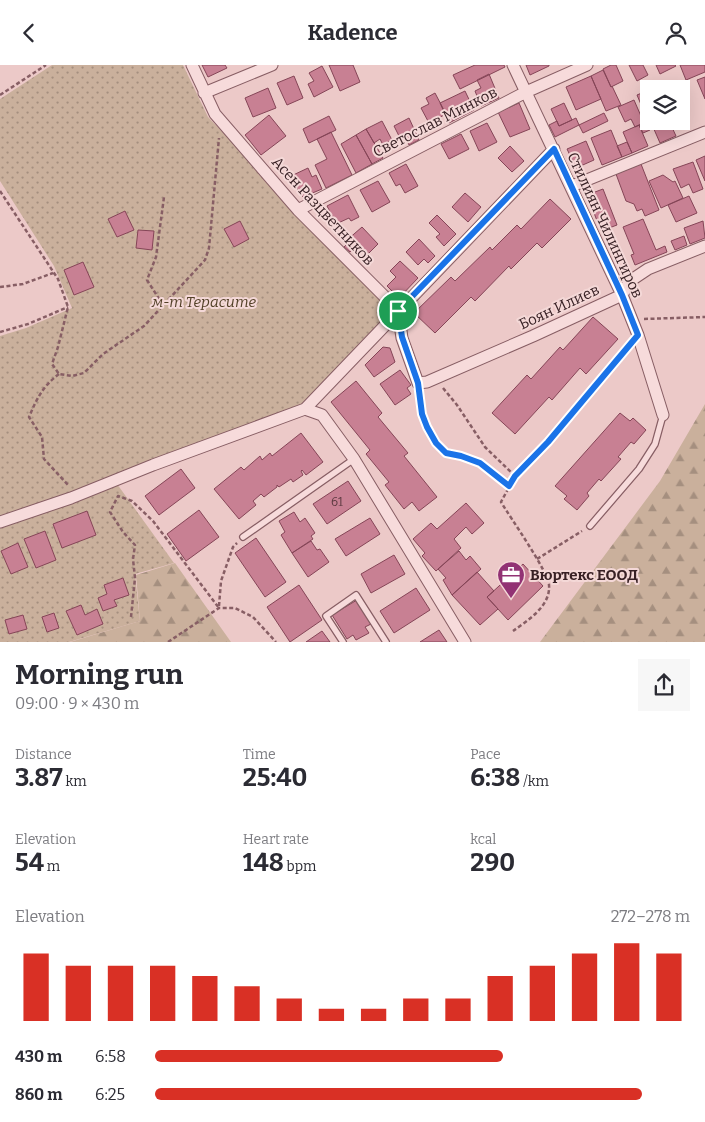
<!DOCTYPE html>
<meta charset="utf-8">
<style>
:root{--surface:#fff;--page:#f7f7f7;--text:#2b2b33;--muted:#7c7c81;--accent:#d93025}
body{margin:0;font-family:Bitter,serif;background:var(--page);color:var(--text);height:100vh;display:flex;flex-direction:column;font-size:19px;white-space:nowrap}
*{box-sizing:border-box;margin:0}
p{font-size:16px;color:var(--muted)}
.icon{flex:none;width:28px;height:28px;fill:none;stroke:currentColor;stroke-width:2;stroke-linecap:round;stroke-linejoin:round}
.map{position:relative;height:577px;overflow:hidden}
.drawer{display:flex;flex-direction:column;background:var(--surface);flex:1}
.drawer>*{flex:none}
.controls{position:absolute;left:640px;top:15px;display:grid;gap:10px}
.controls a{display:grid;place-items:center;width:50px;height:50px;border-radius:0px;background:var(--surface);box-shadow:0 5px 20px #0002;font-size:25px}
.pin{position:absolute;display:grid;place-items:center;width:42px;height:42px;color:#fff;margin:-21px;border:2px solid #fff;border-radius:50%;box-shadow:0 1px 5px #0007}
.round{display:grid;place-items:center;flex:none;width:52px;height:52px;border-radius:0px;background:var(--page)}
.overview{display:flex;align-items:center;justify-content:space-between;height:85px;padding:0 15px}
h1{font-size:28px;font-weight:700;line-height:38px}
.metrics{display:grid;grid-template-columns:repeat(3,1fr);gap:8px;height:85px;padding:5px 15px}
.metrics div{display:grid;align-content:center}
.metrics b{font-size:25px;font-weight:700}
.metrics small{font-size:14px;font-weight:400}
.metrics p{font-size:14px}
.chart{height:140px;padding:10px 15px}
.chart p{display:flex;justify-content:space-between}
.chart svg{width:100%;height:90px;margin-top:5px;stroke:var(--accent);stroke-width:6}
ul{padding:0 15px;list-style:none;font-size:16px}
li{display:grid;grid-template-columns:80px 60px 1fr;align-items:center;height:38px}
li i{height:12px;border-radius:6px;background:var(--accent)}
header{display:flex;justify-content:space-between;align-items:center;height:65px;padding:0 15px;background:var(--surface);font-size:22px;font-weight:700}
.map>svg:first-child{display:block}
.forest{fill:url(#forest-firs)}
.garden{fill:url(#garden-dots)}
.building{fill:#c88093;stroke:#854557}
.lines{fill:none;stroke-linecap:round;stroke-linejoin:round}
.service-casing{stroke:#875e64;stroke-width:8}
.minor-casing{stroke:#875e64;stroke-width:13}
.path{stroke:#875e64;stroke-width:2.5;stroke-dasharray:4 2.5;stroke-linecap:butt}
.service{stroke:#f7dbdb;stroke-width:5.5}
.minor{stroke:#f7dbdb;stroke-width:11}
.route-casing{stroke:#fff;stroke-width:10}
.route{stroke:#1a73e8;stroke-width:6}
.labels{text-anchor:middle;stroke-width:4;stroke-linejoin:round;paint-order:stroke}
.number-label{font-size:12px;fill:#5c3940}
.street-label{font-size:15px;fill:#382125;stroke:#f4d8d7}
.park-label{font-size:15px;font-style:italic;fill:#534128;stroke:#f4d8d7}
.poi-label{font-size:15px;font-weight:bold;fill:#382125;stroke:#f4d8d7;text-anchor:start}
</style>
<header><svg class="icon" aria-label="back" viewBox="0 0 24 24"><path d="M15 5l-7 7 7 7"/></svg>Kadence<svg class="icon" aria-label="person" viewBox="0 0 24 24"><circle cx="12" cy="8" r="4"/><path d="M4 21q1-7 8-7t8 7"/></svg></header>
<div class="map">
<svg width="705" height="577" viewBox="0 0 705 577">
<defs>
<pattern id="forest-firs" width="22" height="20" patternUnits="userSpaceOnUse" patternTransform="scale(1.25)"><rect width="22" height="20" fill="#cab09c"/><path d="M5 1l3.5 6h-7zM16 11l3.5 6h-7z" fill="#a58f7f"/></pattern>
<pattern id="garden-dots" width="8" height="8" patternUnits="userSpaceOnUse" patternTransform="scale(1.25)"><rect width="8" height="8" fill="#cab09c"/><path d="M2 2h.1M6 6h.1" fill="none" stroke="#a58f7f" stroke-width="1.8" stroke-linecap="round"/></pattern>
</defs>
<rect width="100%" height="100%" fill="#ecc9c8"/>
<path class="forest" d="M705 339V577H540L660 416Z
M175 498 231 577H70L140 556 136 510Z"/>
<path class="garden" d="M52 0H183L208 52 393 245 303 341 112 412 174 498 135 509 140 556 69 577H0V271L26 263 72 243 54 201 0 116V34Z"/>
<path class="building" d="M202 0H225L227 3 208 12Z
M329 0H353L360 17 340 26Z
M475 0H504L505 2 460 24 453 10Z
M526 0H549V1L530 10Z
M611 0H616L623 16 611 22 603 4Z
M629 0H643L648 10 637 16Z
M656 0H675L676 1 660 9Z
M680 0H705V7L686 15Z
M322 1 333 22 314 32 308 19 314 16 309 8Z
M603 5 611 22 612 21 621 40 606 46 591 11Z
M489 9 499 33 481 41 475 26 481 23 477 15Z
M294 11 303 33 287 40 277 18Z
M591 11 601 34 576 45 566 22Z
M705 12V34L697 15Z
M268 23 276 43 253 52 245 33Z
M649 25V47L645 49 637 30Z
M465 26 474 45 449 58 440 38Z
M435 28 446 49 429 58 421 43 429 39 426 33Z
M634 35 644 58 635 62 631 54 625 57 618 42Z
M519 38 530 64 510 72 498 47Z
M564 38 572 55 559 61 551 44Z
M648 47 649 56H652L653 59 648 61 650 65 643 68 639 60 644 58 641 50Z
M604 48 608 56 583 68 579 60Z
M269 50 286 71 261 90 245 70Z
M329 51 336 65 309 78 303 64Z
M409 53 419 75 409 80 405 70 400 73 394 61Z
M576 53 579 60 555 72 549 60 557 56 559 61Z
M382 56 392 75 383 80 380 74 374 78 366 64Z
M656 56H673L670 58 676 71 660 78 653 62 658 60Z
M487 58 497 77 479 86 470 66Z
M639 60 648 81 632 88 623 67Z
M366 64 383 93 372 99 356 70Z
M611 65 622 92 602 100 591 73Z
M331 67 352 110 326 123 315 100 327 94 317 74Z
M461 69 469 84 449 94 441 79Z
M356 70 372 99 356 108 341 79Z
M586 76 594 95 576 103 567 84Z
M627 77 632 88 622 92 617 81Z
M510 81 524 96 512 107 498 93Z
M705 91V116L696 95Z
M693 97 703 124 693 128 689 119 681 123 673 104Z
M406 99 418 121 405 128 400 119 396 121 389 108Z
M641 99 659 145 645 151 642 144 637 146 634 139 626 136 616 109Z
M308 103 312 112 316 110 322 124 303 132 289 112Z
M663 110 673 117 675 116 683 133 661 143 649 116Z
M378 116 390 137 372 147 360 125Z
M603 124 617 160 601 166 587 130Z
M465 128 481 142 468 157 452 142Z
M348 130 359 152 351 156 349 153 336 159 327 141Z
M689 131 697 148 676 157 668 140Z
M550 134 571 154 542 183 537 178 511 204 509 201 475 236 471 232 435 268 414 248 451 212 455 216 490 182 492 185 517 160 521 164Z
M125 146 134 165 117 172 108 154Z
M437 150 456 169 444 181 436 172 440 169 429 158Z
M643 154 656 185 665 181 667 187 635 200 631 190 634 189 623 162Z
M240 156 249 174 234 182 224 164Z
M703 156 705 173 690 179 684 163Z
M362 162 378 179 367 190 355 183 350 187 344 182 348 178 346 176Z
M138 165 154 166 152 185 136 183Z
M684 171 687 180 675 185 671 176Z
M419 174 435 191 428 198 424 194 418 200 406 187Z
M400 196 418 213 399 233 387 221 396 212 390 206Z
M83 197 94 222 74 230 64 205Z
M593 252 618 274 586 309 580 303 552 335 549 332 515 369 492 348 527 310 531 314 560 282 563 285Z
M383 282 390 283 395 297 374 312 365 300Z
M400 305 411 320 407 323 411 329 395 340 380 319Z
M356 316 382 348 378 352 408 388 404 391 437 432 419 446 412 437 404 444 385 420 389 417 366 389 370 385 331 337Z
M620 348 630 356 633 353 646 365 634 379 631 377 618 392 621 394 601 416 599 414 587 428 589 431 577 445 564 434 567 431 555 421Z
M301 368 323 397 306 410 302 405 301 406 303 410 293 417 291 414 279 422 277 420V422L264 432 261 429 253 436 256 440 239 454 214 424 241 402 244 405 260 391 262 395 270 388 272 391Z
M181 404 195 423 159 450 145 431Z
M348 416 361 436 327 459 313 439Z
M466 438 484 458 472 469 466 462 454 474 461 483 436 506 422 491 425 488 413 474 431 458 437 464Z
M199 445 219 472 186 496 167 469Z
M87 446 96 470 62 483 53 459Z
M294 447 300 457 305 453 315 468 311 471 313 474 292 488 281 470 285 467 279 456Z
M370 453 380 469 346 491 335 474Z
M45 466 56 495 36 503 24 474Z
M256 473 286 517 265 532 235 488Z
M311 476 317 485 320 484 329 497 308 512 292 488Z
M18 478 28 502 11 509 1 486Z
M459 486 466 495 470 491 481 504 452 530 443 515 446 513 438 504Z
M394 490 405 509 371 528 361 509Z
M523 499 543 521 508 555 487 532Z
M477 507 494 526 487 532 498 544 480 560 452 530Z
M123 513 129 530 114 535 117 541 103 546 98 533 107 529 104 520Z
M299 520 322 555 290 577 267 542Z
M416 523 430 545 394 568 380 546Z
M357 535 371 559 365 562 369 568 356 575 353 570 347 574 332 550Z
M81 540 85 550 97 544 103 559 77 570 66 546Z
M54 548 59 563 47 567 42 552Z
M23 550 27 564 9 569 5 555Z
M439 565 447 577H420Z
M322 566 330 577H306Z"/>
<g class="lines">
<g class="service-casing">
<path id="service" d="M548 377 638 270
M590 461 639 404 655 379 663 350
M243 472 354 394
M343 577 326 551 356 530 386 577"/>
</g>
<g class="minor-casing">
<path id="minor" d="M192 0 215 49 298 145 398 245 402 273 418 318 427 317 533 271 622 230 630 216 648 204 705 181
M513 0 622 230 638 270 663 350
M204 28 272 0
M572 121 705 67
M298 145 526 27 587 0
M305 344 322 350 354 394 465 577
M0 457 71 433 153 400 305 344 554 84"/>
</g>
<path class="path" d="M0 30 46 0
M0 126 58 214 68 242 58 282 52 299 59 309 72 311 84 308 103 289 144 261 205 195 209 183 219 73
M0 222 23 219 53 208
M163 240 147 215 156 192 164 132
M644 254 705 252
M0 267 28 259 68 242
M59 309C43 321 37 333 29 352L42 372 44 394 69 421
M443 323 457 340 485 382 515 411
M420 330C422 347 429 382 447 389 457 392 468 393 478 398 489 403 499 414 509 421
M537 494 582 466
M219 541 221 516 233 482 237 478
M131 552 135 513 133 494 135 480 123 467 110 447 118 431 132 436 153 456 219 543
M513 566C527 556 551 541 549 520 549 508 510 452 501 437L515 411 542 384
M168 577 219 543H235L253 552 276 577"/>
<use href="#service" class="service"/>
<use href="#minor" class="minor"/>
</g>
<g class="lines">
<g class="route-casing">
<path id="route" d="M554 84 622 230 638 270 548 377 515 411 509 421 480 398 461 391 446 388 436 378 427 362 422 349 418 318 402 272 398 246Z"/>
</g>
<use href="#route" class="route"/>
</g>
<defs>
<g id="office-pin" transform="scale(1.4375)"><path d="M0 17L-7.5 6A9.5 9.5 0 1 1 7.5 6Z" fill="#923274" stroke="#f4d8d7"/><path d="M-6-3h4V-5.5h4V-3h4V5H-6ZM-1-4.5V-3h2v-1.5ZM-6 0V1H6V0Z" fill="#fff"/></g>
</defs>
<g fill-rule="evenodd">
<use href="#office-pin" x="511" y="510"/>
</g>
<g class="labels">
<g class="number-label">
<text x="337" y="441">61</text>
</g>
<g class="street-label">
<text transform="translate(435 57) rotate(-27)" y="5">Светослав Минков</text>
<text transform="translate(323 146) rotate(47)" y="5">Асен Разцветников</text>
<text transform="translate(605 160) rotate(65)" y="5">Стилиян Чилингиров</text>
<text transform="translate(559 242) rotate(-25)" y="5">Боян Илиев</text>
</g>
<g class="park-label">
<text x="204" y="242">м-т Терасите</text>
</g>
<g class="poi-label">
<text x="530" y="515">Вюртекс ЕООД</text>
</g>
</g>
</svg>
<div class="controls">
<a><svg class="icon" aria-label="layers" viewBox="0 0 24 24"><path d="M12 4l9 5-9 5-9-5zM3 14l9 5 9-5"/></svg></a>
</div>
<div class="pin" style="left:398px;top:246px;background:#1e9e55"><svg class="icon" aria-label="arrive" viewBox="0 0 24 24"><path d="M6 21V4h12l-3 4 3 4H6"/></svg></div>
</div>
<section class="drawer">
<div class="overview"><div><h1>Morning run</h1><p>09:00 · 9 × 430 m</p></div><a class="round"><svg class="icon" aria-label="share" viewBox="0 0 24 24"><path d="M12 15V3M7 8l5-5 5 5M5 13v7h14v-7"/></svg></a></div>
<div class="metrics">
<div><p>Distance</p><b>3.87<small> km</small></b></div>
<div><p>Time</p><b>25:40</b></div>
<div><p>Pace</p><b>6:38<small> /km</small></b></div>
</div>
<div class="metrics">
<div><p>Elevation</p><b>54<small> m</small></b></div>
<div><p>Heart rate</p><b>148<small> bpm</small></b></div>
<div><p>kcal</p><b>290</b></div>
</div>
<div class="chart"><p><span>Elevation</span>272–278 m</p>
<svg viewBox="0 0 160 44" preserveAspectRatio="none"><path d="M5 44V11M15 44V17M25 44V17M35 44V17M45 44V22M55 44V27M65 44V33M75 44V38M85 44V38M95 44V33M105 44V33M115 44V22M125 44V17M135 44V11M145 44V6M155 44V11"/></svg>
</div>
<ul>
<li><b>430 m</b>6:58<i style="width:65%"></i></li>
<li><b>860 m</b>6:25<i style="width:91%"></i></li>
</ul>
</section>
